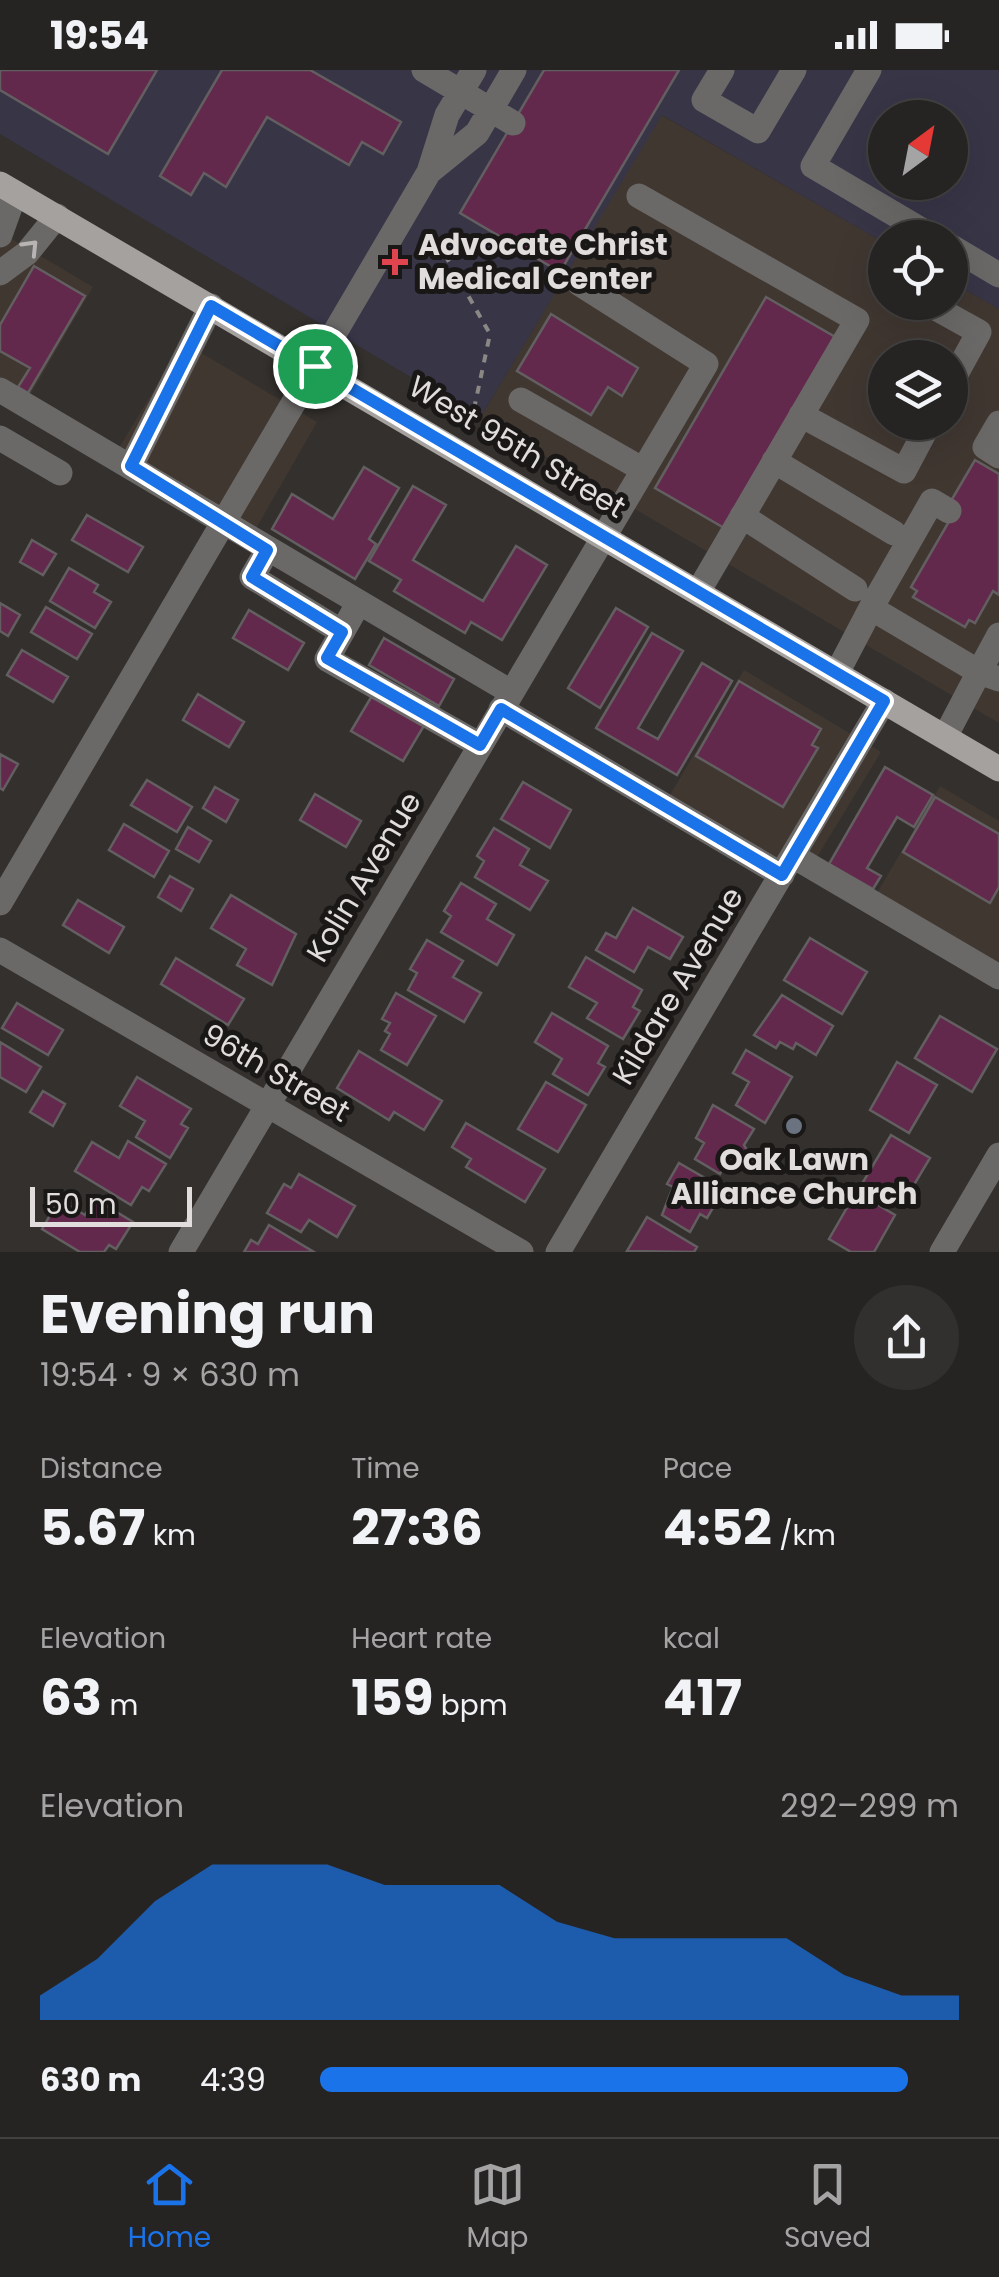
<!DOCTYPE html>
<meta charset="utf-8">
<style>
:root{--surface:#262422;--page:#32302f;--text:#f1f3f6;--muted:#a4a4a5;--line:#424140;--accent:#1a73e8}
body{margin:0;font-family:Poppins,sans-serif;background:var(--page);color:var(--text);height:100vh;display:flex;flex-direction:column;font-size:38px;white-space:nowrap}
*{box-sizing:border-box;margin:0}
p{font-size:32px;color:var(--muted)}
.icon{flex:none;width:55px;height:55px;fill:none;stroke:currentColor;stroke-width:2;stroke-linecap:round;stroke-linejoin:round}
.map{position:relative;height:1182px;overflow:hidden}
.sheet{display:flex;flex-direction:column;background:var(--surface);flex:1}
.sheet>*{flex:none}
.needle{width:65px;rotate:32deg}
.tools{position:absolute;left:868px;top:30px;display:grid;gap:20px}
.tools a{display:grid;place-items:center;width:100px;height:100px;border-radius:50%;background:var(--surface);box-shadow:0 10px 40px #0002,0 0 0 2px var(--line);font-size:50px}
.scale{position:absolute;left:30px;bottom:25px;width:162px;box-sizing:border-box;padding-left:10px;border:5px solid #e0dddc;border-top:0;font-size:28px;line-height:35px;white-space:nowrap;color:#e0dddc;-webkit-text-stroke:8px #1a1817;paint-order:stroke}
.pin{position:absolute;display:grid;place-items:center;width:85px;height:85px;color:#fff;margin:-42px;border:5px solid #fff;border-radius:50%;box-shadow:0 2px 10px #0007}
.round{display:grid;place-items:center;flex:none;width:105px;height:105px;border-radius:52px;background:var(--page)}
.summary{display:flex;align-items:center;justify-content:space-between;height:170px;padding:0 40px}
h1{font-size:55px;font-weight:700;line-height:75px}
.stats{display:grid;grid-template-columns:repeat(3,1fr);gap:15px;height:170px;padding:10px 40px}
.stats div{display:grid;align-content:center}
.stats b{font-size:50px;font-weight:700}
.stats small{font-size:28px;font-weight:400}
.stats p{font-size:28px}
.chart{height:280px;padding:20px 40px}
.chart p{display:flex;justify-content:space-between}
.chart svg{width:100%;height:180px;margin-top:10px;fill:var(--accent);opacity:.7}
ul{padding:0 40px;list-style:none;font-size:32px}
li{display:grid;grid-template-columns:160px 120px 1fr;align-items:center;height:75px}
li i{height:25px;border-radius:12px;background:var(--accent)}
.status{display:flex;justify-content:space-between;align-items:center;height:70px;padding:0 50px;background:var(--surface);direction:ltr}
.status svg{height:28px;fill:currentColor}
.tabs{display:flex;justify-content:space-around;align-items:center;height:140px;border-top:2px solid var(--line);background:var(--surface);font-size:28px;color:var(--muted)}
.tabs a{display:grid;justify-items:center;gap:5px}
.tabs .selected{color:var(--accent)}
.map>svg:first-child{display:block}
.built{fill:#403731;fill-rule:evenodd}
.medical{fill:#383547;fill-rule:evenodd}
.building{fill:#62294d;stroke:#635f61;stroke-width:2.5}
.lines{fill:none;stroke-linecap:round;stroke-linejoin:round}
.path{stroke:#8a8785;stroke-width:4;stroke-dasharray:8 8;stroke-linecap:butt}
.minor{stroke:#6b6968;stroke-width:25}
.major{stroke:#a5a19f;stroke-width:25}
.oneway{stroke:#b7b4b3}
.route-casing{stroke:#fff;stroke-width:20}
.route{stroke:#1a73e8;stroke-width:12}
.health-dot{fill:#e0444e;stroke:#1a1817;stroke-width:4}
.worship-dot{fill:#6b7280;stroke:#1a1817;stroke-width:4}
.labels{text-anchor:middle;stroke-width:10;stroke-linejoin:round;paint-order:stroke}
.poi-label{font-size:30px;font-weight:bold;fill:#e0dddc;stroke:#1a1817;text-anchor:start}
.street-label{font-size:30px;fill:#e0dddc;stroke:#1a1817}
</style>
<div class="status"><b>19:54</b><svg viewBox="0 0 49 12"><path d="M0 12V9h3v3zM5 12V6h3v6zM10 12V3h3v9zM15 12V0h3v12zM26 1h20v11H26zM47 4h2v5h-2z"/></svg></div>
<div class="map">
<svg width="999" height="1182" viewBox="0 0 999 1182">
<rect width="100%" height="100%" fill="#33302d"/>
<path class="built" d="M661 45 885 173V232H950V211L999 239V653L480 348ZM885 288H950V352H885Z
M0 162 93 217 25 334 0 320Z
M183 272 317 352 250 469 114 386Z
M744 600 881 682 811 797 782 805 664 735Z
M940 716 999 751V907L871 833Z"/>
<path class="medical" d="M0 0H999V239L950 211V168H885V173L662 45 480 348 0 64ZM885 48H950V112H885Z"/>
<path class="building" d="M0 0H157L108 84 0 20Z
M222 0H310L401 52 383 84 362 72 349 95 267 47 226 117 204 103 191 125 160 106Z
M544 0H679L560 202 460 143Z
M34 196 85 226 28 323 18 317 30 298 0 281V255Z
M766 227 837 268 726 459 655 418Z
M551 244 638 298 622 326 608 317 591 345 517 301Z
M975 390 999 404V525L993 521 975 553 969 550 965 557 913 527 917 521 911 517 955 441 948 436Z
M364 397 399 418 369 469 376 474 355 509 272 459 292 424 333 449Z
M413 416 446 435 413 490 483 531 516 476 547 495 502 570 471 552 465 563 394 521 401 510 369 491Z
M87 445 143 477 128 502 72 470Z
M32 470 56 484 43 505 20 492Z
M69 498 98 515 94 522 111 532 95 558 50 531Z
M0 533 20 545 8 566 0 561Z
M46 537 92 564 77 589 31 562Z
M616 538 648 557 600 638 568 618Z
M249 540 304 573 288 600 233 568Z
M652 563 683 581 638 658 658 669 702 593 732 611 677 705 596 658Z
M384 568 454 609 439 636 369 595Z
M22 580 68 607 53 632 7 605Z
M739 611 821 659 812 675 818 678 783 737 696 686Z
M198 624 244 652 229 677 183 650Z
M373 624 425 654 403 691 351 661Z
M0 684 18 694 3 720 0 718Z
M885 697 933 725 914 757 897 747 867 798 881 806 873 819 829 794Z
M147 710 192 737 177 762 131 735Z
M523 712 571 740 550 778 501 749Z
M215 717 238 730 226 752 203 738Z
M315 724 361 751 346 777 300 750Z
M935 727 999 764V817L990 833 903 782Z
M124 754 169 781 154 807 109 780Z
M188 757 211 771 199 792 176 779Z
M494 758 529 779 520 795 548 811 530 840 475 807 484 791 477 786Z
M170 806 193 819 181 841 158 827Z
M461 813 496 834 487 849 514 865 497 895 441 862 451 846 444 841Z
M231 825 296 864 272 915 237 895 246 879 211 858Z
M78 830 124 857 109 883 63 855Z
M633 838 683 867 670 889 648 877 634 902 596 880 606 863 616 868Z
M810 868 867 902 842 944 784 910Z
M427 870 463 891 453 907 481 923 464 952 408 920 417 903 410 899Z
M586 887 642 920 633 937 640 941 623 969 587 948 597 933 569 917Z
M176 888 244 929 228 955 161 914Z
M396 923 436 946 407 995 381 980 390 964 385 961 390 953 382 949Z
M782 925 833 956 816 985 796 973 793 979 780 972 776 978 754 965Z
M17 933 63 960 48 985 2 958Z
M552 943 608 976 598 993 605 997 588 1025 553 1004 562 989 535 972Z
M940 946 997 979 972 1022 915 988Z
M0 972 41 997 26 1022 0 1007Z
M746 980 792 1007 765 1053 736 1035 749 1012 733 1003Z
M359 981 442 1031 424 1060 394 1042 389 1050 337 1018Z
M897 992 937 1015 909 1063 870 1040Z
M137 1007 191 1039 181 1054 188 1058 170 1088 136 1067 145 1051 120 1036Z
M546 1012 586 1035 558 1082 518 1059Z
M43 1021 65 1034 53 1056 30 1042Z
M713 1035 754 1059 744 1075 748 1082 743 1089 736 1087 731 1095 726 1093 720 1104 695 1089 704 1073 696 1068Z
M466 1053 545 1099 525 1132 466 1097 471 1089 452 1077Z
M891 1065 930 1088 902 1135 863 1112Z
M128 1071 166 1094 149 1121 142 1117 131 1135 75 1101 92 1072 119 1088Z
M679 1093 724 1119 707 1148 700 1144 690 1162 662 1145 673 1117 667 1114Z
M299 1104 355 1136 337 1167 309 1150 301 1162 267 1143 284 1114 291 1118Z
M856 1122 895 1145 874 1182H851L829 1169Z
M95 1129 133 1152 116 1179 109 1175 104 1182H80L42 1159 59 1130 85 1145Z
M647 1147 697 1177 694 1182 627 1181Z
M269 1155 314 1182H244L251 1170 258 1174Z"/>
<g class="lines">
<path class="path" d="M437 171 490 264 474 339"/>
<path class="minor" d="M424 0 513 53
M722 0 704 30 758 61 794 0
M869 0 813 96 935 168
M429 102 477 63 514 0
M639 126 857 250 698 522
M0 165 15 123
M950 176 999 205
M0 203 27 183 57 146
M925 232 979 262 950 315
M0 320 511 622
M521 330 642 399
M801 345 904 401 930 352
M999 353 985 377 999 386
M0 368 60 403
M774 391 894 463
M131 396 211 236
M742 446 855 519
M267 481 252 507 342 562
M358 534 327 589 480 675
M871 538 932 431 949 441
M999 565 979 602 999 609
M837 603 871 538 979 602 945 667
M501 639 782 805
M793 786 999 907
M0 833 429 102 447 45 474 0
M0 880 521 1182
M181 1182 706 294 580 214
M558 1182 884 631
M942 1182 999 1085"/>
<path class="major" d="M0 114 999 699"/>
</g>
<defs><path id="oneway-chevron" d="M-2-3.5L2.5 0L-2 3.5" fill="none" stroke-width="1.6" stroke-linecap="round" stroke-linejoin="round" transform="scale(2.5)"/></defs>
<use class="oneway" href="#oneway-chevron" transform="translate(31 177) rotate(-46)"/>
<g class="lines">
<g class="route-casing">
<path id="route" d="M211 236 884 631 782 805 501 639 480 675 327 588 342 562 252 507 267 480 131 396Z"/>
</g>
<use href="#route" class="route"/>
</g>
<path class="health-dot" d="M390 177h10v10h10v10h-10v10h-10v-10h-10v-10h10z"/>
<circle class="worship-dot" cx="794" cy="1056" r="10"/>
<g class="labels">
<g class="poi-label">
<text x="418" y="185">Advocate Christ<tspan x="418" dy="34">Medical Center</tspan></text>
<text x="794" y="1100" text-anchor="middle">Oak Lawn<tspan x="794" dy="34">Alliance Church</tspan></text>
</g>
<g class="street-label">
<text transform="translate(517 377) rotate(31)" y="10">West 95th Street</text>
<text transform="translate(364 807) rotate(-59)" y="10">Kolin Avenue</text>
<text transform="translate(678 916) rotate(-59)" y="10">Kildare Avenue</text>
<text transform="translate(276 1003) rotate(30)" y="10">96th Street</text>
</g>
</g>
</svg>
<div class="tools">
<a><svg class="needle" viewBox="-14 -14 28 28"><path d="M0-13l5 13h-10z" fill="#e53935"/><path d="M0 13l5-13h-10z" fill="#a4a4a5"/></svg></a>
<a><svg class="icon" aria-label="locate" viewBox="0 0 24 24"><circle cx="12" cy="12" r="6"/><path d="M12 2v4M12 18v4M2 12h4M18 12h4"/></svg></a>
<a><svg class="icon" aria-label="layers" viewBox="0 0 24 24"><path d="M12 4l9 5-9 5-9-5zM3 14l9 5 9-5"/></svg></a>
</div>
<div class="scale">50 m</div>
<div class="pin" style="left:315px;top:296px;background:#1e9e55"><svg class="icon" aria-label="arrive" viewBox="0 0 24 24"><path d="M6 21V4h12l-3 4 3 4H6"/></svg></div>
</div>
<section class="sheet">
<div class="summary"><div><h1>Evening run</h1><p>19:54 · 9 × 630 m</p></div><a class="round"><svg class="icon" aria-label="share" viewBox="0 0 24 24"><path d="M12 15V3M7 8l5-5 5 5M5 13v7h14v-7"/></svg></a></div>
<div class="stats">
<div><p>Distance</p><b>5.67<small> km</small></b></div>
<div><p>Time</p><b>27:36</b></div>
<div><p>Pace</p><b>4:52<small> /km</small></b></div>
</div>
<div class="stats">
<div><p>Elevation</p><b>63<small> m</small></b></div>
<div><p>Heart rate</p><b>159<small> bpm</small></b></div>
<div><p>kcal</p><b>417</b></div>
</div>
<div class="chart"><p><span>Elevation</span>292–299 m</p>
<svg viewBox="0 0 160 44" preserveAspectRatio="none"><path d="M0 44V38L10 29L20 15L30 6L40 6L50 6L60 11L70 11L80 11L90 20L100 24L110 24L120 24L130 24L140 33L150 38L160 38V44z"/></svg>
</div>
<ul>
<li><b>630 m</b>4:39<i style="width:92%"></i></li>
</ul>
</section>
<nav class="tabs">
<a class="selected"><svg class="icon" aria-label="home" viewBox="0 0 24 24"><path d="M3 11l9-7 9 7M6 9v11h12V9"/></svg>Home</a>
<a><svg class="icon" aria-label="map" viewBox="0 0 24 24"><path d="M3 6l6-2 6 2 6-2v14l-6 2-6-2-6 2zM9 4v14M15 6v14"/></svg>Map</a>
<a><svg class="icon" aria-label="saved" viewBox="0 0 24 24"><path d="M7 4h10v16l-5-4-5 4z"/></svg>Saved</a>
</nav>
